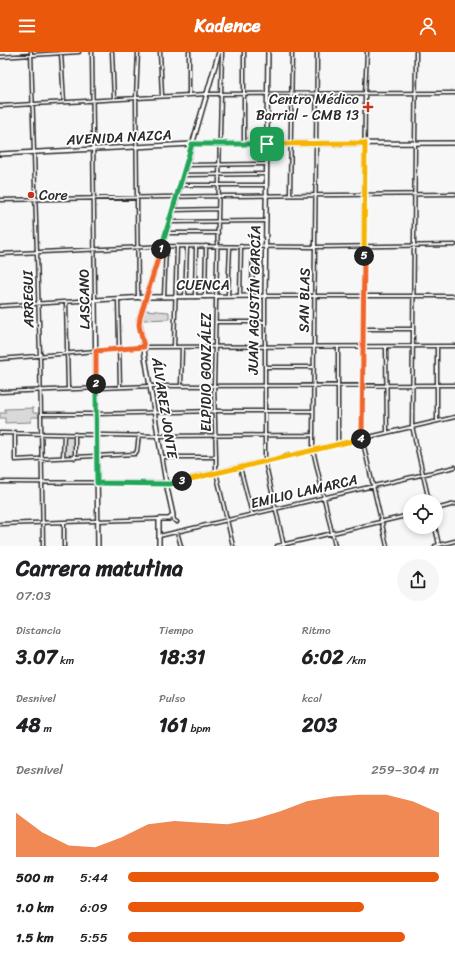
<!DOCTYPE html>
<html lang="es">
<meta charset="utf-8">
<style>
:root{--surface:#fff;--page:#f6f6f6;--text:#202124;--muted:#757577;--accent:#ea580c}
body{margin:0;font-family:Sriracha,sans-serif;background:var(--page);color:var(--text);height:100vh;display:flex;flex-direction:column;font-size:15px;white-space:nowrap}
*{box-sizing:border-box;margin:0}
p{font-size:13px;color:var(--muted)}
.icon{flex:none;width:22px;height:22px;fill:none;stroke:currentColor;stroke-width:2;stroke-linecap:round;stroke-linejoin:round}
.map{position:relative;height:494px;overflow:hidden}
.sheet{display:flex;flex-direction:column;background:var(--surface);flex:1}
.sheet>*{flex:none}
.tools{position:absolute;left:403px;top:442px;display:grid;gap:8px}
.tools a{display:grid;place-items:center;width:40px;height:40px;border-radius:50%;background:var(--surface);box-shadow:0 2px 6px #0003;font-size:20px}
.pin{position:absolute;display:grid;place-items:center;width:34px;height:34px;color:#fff;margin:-17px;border-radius:8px;box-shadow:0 2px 6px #0006}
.km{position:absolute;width:20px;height:20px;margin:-10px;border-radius:50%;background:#222;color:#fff;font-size:11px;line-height:20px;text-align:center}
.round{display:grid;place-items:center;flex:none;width:42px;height:42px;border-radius:21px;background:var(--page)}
.head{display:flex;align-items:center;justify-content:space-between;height:68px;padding:0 16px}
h1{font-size:22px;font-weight:700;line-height:30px}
.metrics{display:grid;grid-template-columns:repeat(3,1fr);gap:6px;height:68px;padding:4px 16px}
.metrics div{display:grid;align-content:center}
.metrics b{font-size:20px;font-weight:700}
.metrics small{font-size:11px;font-weight:400}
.metrics p{font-size:11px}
.chart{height:112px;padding:8px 16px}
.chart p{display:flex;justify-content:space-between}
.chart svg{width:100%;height:72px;margin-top:4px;fill:var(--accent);opacity:.7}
ul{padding:0 16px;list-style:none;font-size:13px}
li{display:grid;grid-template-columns:64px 48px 1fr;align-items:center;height:30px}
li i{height:10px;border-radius:5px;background:var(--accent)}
header{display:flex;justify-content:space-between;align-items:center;height:52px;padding:0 16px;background:var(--accent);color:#fff;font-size:18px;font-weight:700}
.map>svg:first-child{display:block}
.green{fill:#d9d9d9;stroke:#828282}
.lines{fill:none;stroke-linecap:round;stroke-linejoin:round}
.street-casing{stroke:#2b2b2b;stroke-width:5}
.secondary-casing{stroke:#2b2b2b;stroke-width:6}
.street{stroke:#fff;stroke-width:2}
.secondary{stroke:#fff;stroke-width:3}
.split-1-casing{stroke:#fff;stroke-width:8}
.split-2-casing{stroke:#fff;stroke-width:8}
.split-3-casing{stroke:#fff;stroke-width:8}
.split-4-casing{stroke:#fff;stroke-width:8}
.split-5-casing{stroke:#fff;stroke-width:8}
.split-6-casing{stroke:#fff;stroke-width:8}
.split-1{stroke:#22a559;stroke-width:5}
.split-2{stroke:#f0652b;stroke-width:5}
.split-3{stroke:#22a559;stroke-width:5}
.split-4{stroke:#f5b400;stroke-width:5}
.split-5{stroke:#f0652b;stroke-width:5}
.split-6{stroke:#f5b400;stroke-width:5}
.poi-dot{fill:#c8321e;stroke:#fff;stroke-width:1.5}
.labels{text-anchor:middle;stroke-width:3.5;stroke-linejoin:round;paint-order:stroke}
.poi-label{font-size:14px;fill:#2b2b2b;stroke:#fff;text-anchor:end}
.street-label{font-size:14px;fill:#2b2b2b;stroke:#fff}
</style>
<header><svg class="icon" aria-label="menu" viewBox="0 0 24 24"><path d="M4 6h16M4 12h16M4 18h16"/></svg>Kadence<svg class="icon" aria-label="person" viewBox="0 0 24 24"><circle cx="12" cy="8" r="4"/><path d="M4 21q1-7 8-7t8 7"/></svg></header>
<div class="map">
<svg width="455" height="494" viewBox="0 0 455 494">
<rect width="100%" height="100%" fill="#f7f7f7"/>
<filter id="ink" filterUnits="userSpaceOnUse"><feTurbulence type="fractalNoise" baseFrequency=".025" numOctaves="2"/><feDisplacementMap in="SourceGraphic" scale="8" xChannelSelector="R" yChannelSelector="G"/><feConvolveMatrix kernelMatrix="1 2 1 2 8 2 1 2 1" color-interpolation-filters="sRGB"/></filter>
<g filter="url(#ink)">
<path class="green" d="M145 258 169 260V267L143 268Z
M33 356V361H39V365H31V370L5 371V366H0V361H5V357Z
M64 382H75V406H63Z"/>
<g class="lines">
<g class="street-casing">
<path id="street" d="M31 0 40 304 43 494
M112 0 114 47
M160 0 162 44
M189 0V43
M222 0 214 334 216 405V420L233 494
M244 0V92
M317 0 313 383V398L335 494
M367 0 365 42 362 386 387 494
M416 0 412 374 429 449
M61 1 64 50
M0 5 79 0
M0 54 206 42 455 41
M187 113 266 112
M184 123 266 122
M181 133H266
M290 143 292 0
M0 148 219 144 455 142
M173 158 218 157
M169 170 266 169
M166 181H218
M0 202 166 194 315 195 455 193
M228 244 230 195
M240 244 241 194
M252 244 253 194
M164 245 166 194
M185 245 187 195
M195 245 196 194
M205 245 206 194
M138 246 136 46 138 0
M118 247 120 335
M66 250 68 337
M0 254 95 248 92 0
M216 270H265
M363 277H412
M174 295 177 194
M338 295V392
M437 295V369
M386 296 387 380
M0 307 144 295 455 294
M265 315H313
M181 334 182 295
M0 340 151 334 455 333
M41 362H96L215 359H313
M15 380V408L135 402 137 399 139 383
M0 381 159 384 313 383
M162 405H216
M63 406 64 382
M75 406V382
M240 415 252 462
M0 430 170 431 455 365
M436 457 455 452
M173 463 174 468 177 470
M64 470V494
M0 472 159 467
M435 475 439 493
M177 480 181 494
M159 484 455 415
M277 494 410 463
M284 494 265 409V244H455
M435 494 455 489"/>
</g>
<g class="secondary-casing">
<path id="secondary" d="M0 102 192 92 455 91
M98 494 95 248 146 245 265 244 268 0
M159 494V467H169L173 463 166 431 139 268 177 145 219 0"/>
</g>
<use href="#street" class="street"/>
<use href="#secondary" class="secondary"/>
</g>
</g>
<g class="lines" filter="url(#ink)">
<g class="split-1-casing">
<path id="split-1" d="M161 197 192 92H267"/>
</g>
<g class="split-2-casing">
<path id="split-2" d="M96 332V299L144 295 139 273 140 265 161 197"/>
</g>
<g class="split-3-casing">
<path id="split-3" d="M96 332 97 431 170 432 182 429"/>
</g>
<g class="split-4-casing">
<path id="split-4" d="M182 429 361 387"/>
</g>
<g class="split-5-casing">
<path id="split-5" d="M361 387 362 386 364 204"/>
</g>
<g class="split-6-casing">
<path id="split-6" d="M267 92 365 91 364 204"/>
</g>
<use href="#split-1" class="split-1"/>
<use href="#split-2" class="split-2"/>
<use href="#split-3" class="split-3"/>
<use href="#split-4" class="split-4"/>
<use href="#split-5" class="split-5"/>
<use href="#split-6" class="split-6"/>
</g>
<g class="poi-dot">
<path d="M366 49h4v4h4v4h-4v4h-4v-4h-4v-4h4z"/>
<circle cx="31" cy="143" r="4"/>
</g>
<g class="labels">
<g class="poi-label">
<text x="359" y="52">Centro Médico<tspan x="359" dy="16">Barrial - CMB 13</tspan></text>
<text x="39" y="148" text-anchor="start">Core</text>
</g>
<g class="street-label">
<text transform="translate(119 85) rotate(-3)" y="5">AVENIDA NAZCA</text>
<text x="203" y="238">CUENCA</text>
<text transform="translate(28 247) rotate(-91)" y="5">ARREGUI</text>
<text transform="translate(84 247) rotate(-91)" y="5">LASCANO</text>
<text transform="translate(254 248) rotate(-89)" y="5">JUAN AGUSTÍN GARCÍA</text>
<text transform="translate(304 248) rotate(-89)" y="5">SAN BLAS</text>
<text transform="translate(206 320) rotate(-90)" y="5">ELPIDIO GONZÁLEZ</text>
<text transform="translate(165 356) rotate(81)" y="5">ÁLVAREZ JONTE</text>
<text transform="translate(304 439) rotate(-13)" y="5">EMILIO LAMARCA</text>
</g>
</g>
</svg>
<div class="tools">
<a><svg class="icon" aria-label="locate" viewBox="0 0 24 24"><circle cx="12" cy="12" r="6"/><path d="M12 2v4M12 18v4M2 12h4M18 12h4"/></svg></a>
</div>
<div class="pin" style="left:267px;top:92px;background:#1e9e55"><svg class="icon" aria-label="arrive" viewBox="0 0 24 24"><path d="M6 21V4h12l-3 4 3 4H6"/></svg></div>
<b class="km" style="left:161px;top:197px">1</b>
<b class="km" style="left:96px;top:332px">2</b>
<b class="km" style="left:182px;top:429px">3</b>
<b class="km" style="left:361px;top:387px">4</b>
<b class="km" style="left:364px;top:204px">5</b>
</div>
<section class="sheet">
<div class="head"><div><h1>Carrera matutina</h1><p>07:03</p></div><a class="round"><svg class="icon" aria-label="share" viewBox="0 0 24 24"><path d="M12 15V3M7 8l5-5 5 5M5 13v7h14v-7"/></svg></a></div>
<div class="metrics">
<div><p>Distancia</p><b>3.07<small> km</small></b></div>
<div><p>Tiempo</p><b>18:31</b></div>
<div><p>Ritmo</p><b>6:02<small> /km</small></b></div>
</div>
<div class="metrics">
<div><p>Desnivel</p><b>48<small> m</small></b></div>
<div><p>Pulso</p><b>161<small> bpm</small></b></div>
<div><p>kcal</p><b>203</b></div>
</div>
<div class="chart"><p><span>Desnivel</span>259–304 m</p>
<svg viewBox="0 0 160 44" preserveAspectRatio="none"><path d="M0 44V17L10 29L20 37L30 38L40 32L50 24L60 22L70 23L80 24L90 21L100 16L110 10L120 7L130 6L140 6L150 10L160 17V44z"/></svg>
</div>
<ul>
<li><b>500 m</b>5:44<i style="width:100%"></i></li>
<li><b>1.0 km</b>6:09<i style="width:76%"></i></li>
<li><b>1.5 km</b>5:55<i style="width:89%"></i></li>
</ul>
</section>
